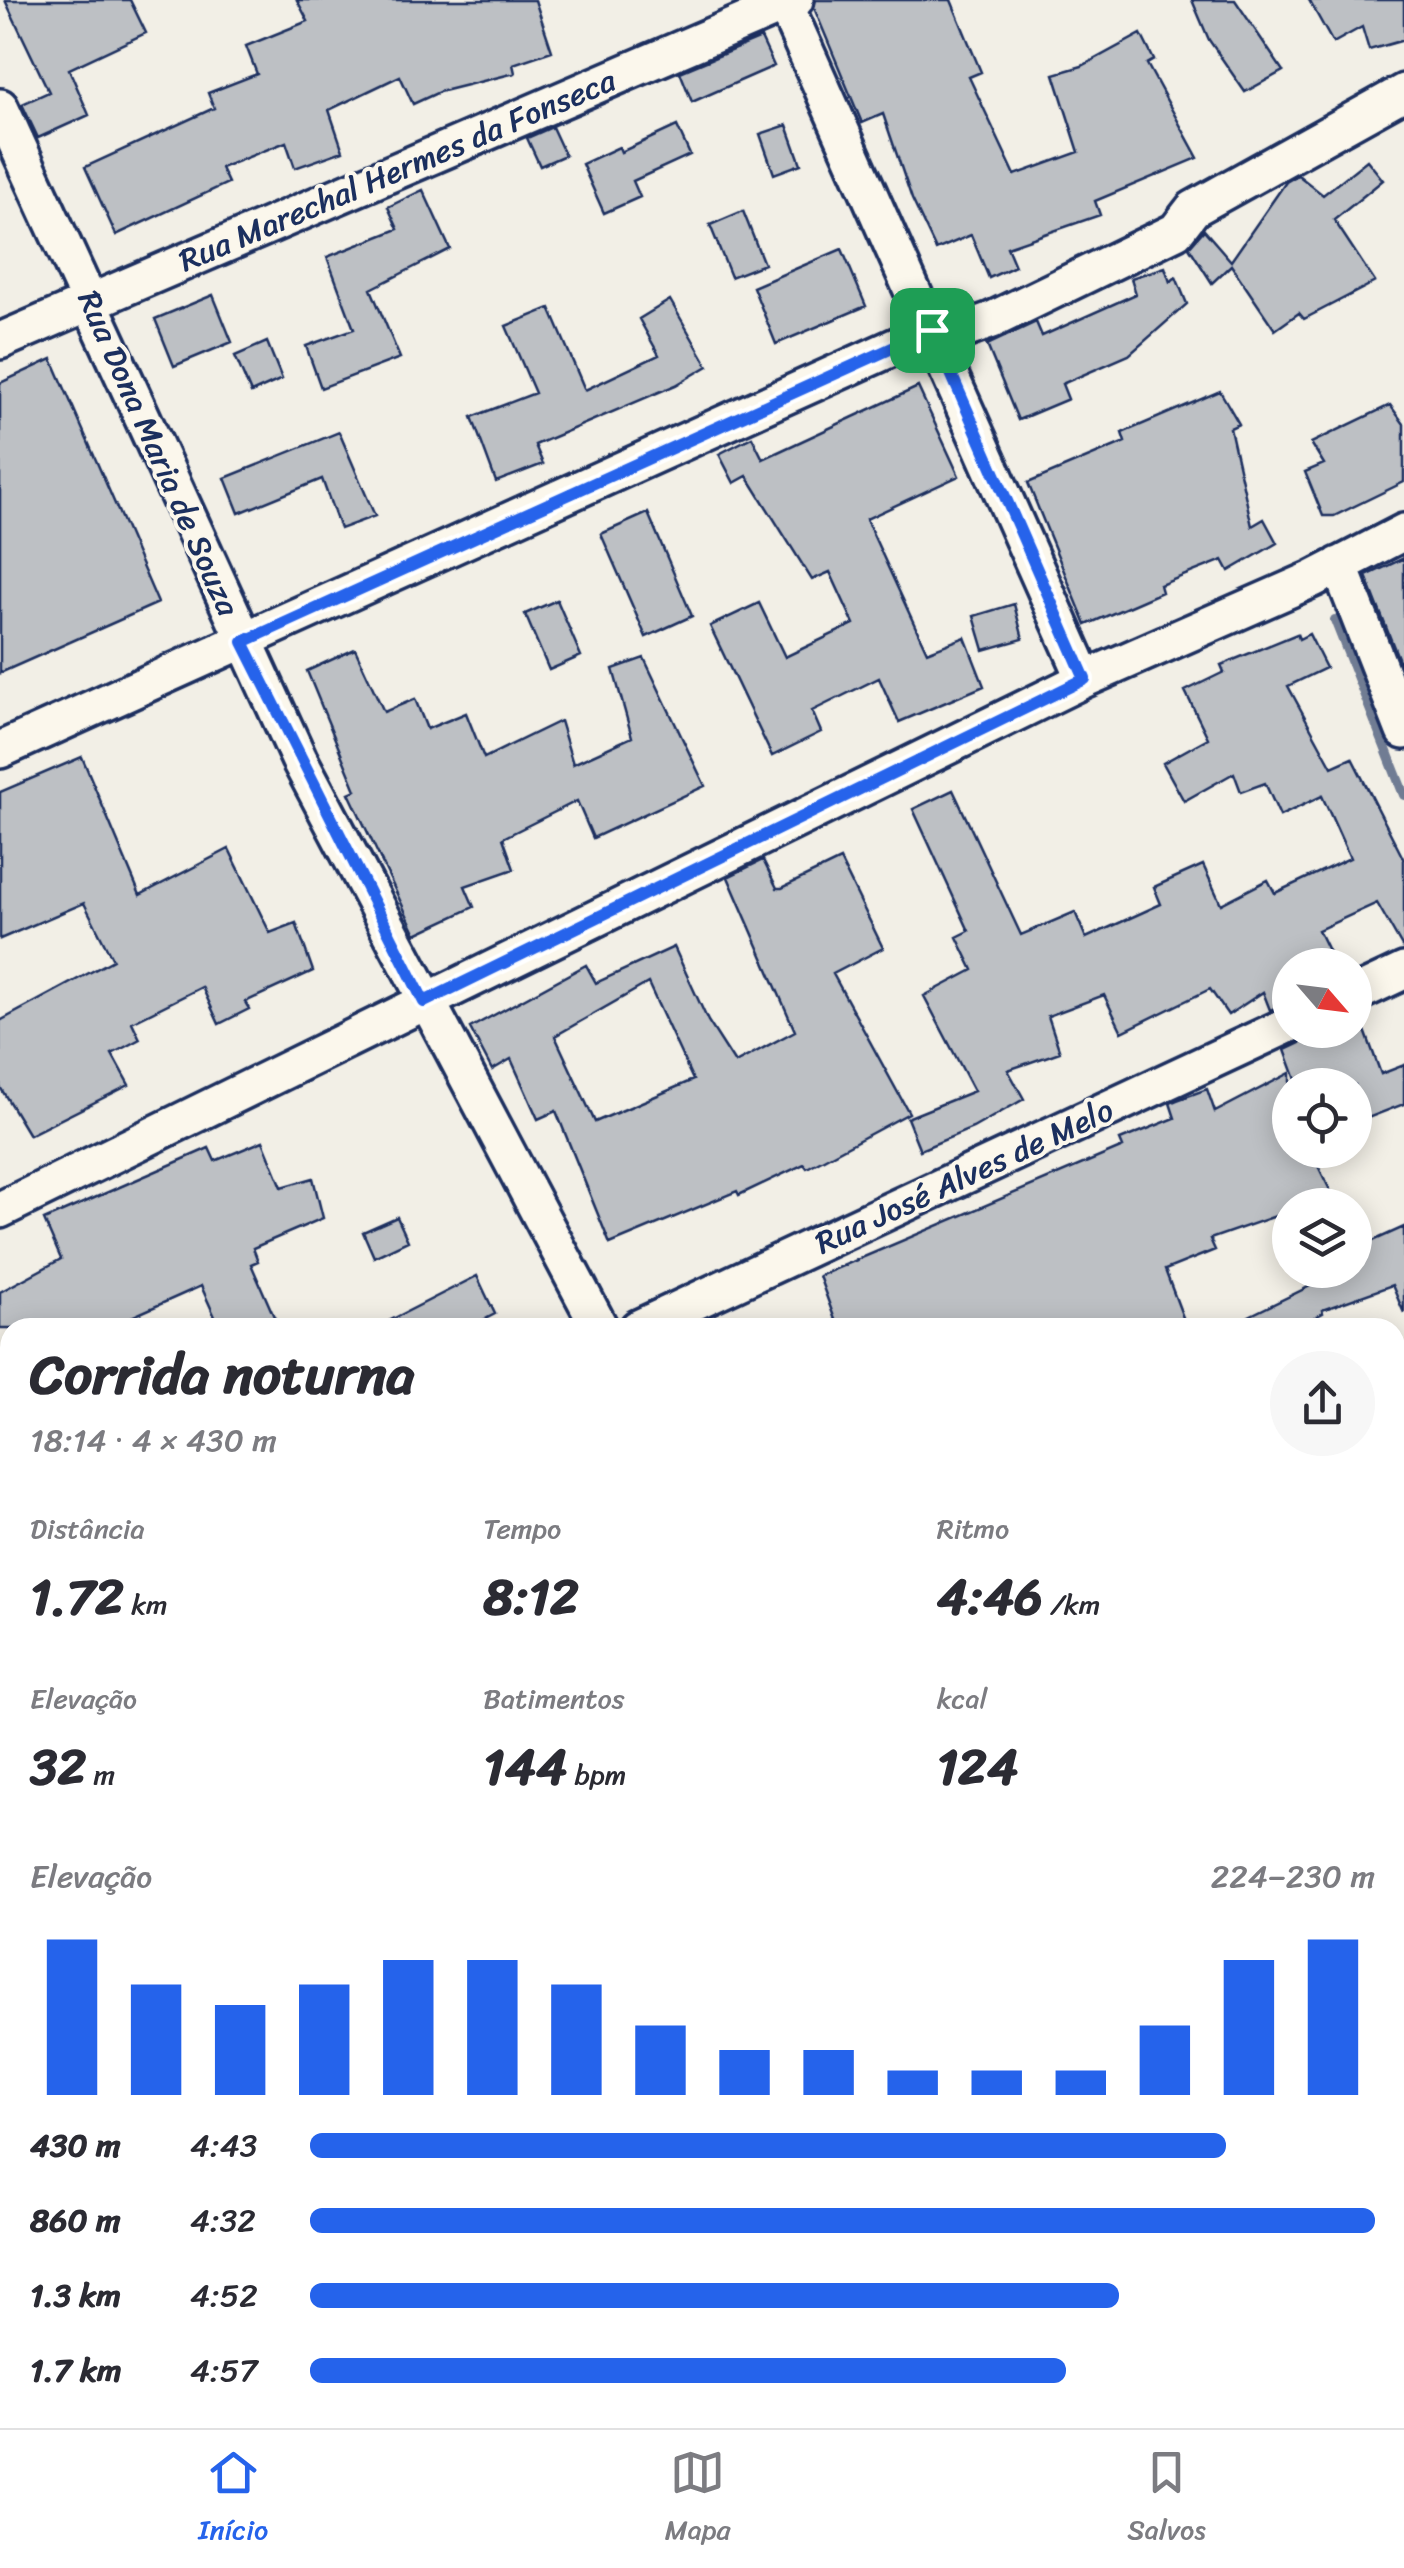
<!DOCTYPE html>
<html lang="pt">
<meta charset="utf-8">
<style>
:root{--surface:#fff;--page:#f7f7f7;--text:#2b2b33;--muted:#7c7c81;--line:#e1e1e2;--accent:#2563eb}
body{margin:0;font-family:Sriracha,sans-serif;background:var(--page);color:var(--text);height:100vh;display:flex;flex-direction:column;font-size:38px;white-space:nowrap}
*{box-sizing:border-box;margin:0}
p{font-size:32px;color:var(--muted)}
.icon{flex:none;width:55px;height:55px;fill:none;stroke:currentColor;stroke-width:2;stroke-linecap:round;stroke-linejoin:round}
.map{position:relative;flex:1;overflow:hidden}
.drawer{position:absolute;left:0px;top:1318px;width:1405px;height:1112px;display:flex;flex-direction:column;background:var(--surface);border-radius:30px 30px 0 0;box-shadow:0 5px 25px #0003}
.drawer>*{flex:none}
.needle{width:65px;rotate:118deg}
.buttons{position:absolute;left:1272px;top:948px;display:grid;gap:20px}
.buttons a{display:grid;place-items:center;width:100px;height:100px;border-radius:50%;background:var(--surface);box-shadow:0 5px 25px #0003;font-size:50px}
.pin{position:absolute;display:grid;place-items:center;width:85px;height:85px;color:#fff;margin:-42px;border-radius:20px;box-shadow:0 5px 15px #0006}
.round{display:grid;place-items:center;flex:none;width:105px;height:105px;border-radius:52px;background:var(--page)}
.overview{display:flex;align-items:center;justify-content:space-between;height:170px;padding:0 30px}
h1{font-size:55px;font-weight:700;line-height:75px}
.metrics{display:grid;grid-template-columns:repeat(3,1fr);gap:15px;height:170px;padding:10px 30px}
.metrics div{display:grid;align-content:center}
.metrics b{font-size:50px;font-weight:700}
.metrics small{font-size:28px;font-weight:400}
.metrics p{font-size:28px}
.chart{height:280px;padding:20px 30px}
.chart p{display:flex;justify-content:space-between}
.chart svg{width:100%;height:180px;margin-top:10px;stroke:var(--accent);stroke-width:6}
ul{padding:0 30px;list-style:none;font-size:32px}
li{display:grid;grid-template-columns:160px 120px 1fr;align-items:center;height:75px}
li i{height:25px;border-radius:12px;background:var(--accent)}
.tab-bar{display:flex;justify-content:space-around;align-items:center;height:140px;border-top:2px solid var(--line);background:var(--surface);font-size:28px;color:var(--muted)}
.tab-bar a{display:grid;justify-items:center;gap:5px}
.tab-bar .on{color:var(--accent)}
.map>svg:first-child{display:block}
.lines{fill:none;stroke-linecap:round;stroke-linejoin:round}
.stream{stroke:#707b93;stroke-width:10}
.building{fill:#bdc0c4;stroke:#1b2f5e;stroke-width:2.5;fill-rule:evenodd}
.minor-casing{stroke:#1b2f5e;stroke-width:42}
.minor{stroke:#fbf7ec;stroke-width:35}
.route-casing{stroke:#fff;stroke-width:20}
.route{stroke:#2563eb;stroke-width:12}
.labels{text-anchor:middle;stroke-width:8;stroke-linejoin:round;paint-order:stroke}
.street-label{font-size:32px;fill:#1b2f5e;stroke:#fbf7ec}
</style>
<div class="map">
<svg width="1404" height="2428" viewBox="0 0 1404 2428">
<rect width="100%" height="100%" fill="#f2efe6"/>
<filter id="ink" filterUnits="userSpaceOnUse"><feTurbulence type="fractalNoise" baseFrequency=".01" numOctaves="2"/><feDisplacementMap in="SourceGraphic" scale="20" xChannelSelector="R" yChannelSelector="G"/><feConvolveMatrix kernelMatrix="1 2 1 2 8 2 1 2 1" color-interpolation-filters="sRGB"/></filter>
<g filter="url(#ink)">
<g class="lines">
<path class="stream" d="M1335 620 1404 795"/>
</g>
<path class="building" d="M5 0H130L146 33 69 69 89 115 38 138 22 104 49 92Z
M297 0H535L552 51 513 64 515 73 439 92 413 104 400 76 329 110 343 151 295 168 286 142 221 168 228 183 116 235 85 167 214 108 208 93 257 74 246 46 308 21Z
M816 0H951L981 72 969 77 1015 175 1079 152 1054 74 1082 66 1141 34 1154 60 1147 64 1198 158 1095 201 1100 215 1007 247 1015 266 989 278 971 235 936 250 912 199 883 114 862 123 814 8Z
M1192 0H1235L1283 71 1245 92 1209 40Z
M1309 0H1404V40L1369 50 1362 27 1333 43Z
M761 38 774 66 692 102 680 72Z
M787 125 801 164 774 174 760 134Z
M677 126 690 155 633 181 640 197 604 213 582 164 619 147 621 152Z
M552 127 565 155 540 166 527 138Z
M1367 160 1383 180 1334 220 1375 282 1304 319 1299 313 1275 330 1231 265 1212 283 1189 247 1204 230 1231 261 1286 182 1298 175 1323 195Z
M423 190 450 249 371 289 400 358 321 388 306 346 354 329 327 257 398 229 388 207Z
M743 211 764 264 731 277 710 225Z
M842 249 866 306 776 344 753 287Z
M1165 267 1170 282 1176 277 1187 304 1129 355 1062 384 1068 399 1018 420 987 345 1036 322 1042 336 1136 294 1131 278Z
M213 295 232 342 174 366 155 319Z
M670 300 708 366 676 385 535 445 543 464 496 482 472 417 535 393 506 326 550 308 585 390 659 355 639 319Z
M267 342 282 379 251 393 235 356Z
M52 359 158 603 0 673V383Z
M918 387 959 476 866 519 927 652 965 637 984 686 899 722 879 678 812 711 821 732 772 756 710 626 759 603 785 657 854 624 830 572 812 580 747 476 734 483 719 454 752 437 763 459Z
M1220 391 1239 424 1230 428 1252 526 1264 519 1277 543 1229 571 1223 560 1160 585 1162 592 1086 625 1028 483 1125 442 1122 433Z
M1390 405 1404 424V482L1334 516H1323L1305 472 1324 464 1311 443Z
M339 432 375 516 340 529 322 479 239 513 225 478Z
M648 513 692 616 646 637 601 534Z
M1404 558V673L1366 576Z
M557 600 581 656 549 670 525 614Z
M1014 604 1023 639 984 650 974 616Z
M1297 634 1299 639 1309 634 1326 668 1288 686 1332 767 1352 758 1404 860V950L1377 903 1318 930 1335 965H1290V1003L1270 1010 1263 992 1228 1015 1210 989 1122 1032 1104 995 1048 1016 1060 1052 1008 1070 1024 1099 973 1128 920 1150 907 1118 974 1091 924 996 973 970 957 937 969 931 913 809 953 790 1021 935 1075 912 1086 938 1161 904 1154 887 1203 865 1221 904 1268 880 1275 893 1350 858 1322 796 1280 816 1265 783 1241 792 1234 773 1184 801 1163 763 1208 738 1185 691 1224 672 1221 665Z
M355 649 384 712 415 699 427 729 466 713 484 758 560 721 573 764 632 737 613 669 644 658 705 786 593 838 577 801 503 838 514 869 465 886 474 907 416 934 349 793 356 790 307 671Z
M82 757 140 895 229 849 270 933 296 923 313 971 245 1002 249 1009 219 1024 202 987 132 1022 140 1039 112 1054 129 1085 29 1135 0 1087V1021L113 960 84 903 0 939V792Z
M763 860 777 888H782L840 860 883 948 833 974 909 1113 807 1168 804 1164 739 1195 737 1191 610 1244 556 1111 538 1119 511 1059 492 1070 470 1028 586 965 596 983 674 947 708 1021 735 1063 795 1031 728 877ZM648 983 693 1080 595 1122 555 1036Z
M1359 1014 1381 1074 1404 1065V1104L1355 1123V1085H1298L1285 1050 1300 1043 1310 1030H1355Z
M1290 1073V1150H1310L1332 1194 1312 1205H1290V1211L1210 1239 1215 1250 1165 1270 1187 1328H838L819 1276 1123 1147 1120 1140 1175 1118 1170 1103 1177 1100 1207 1089 1215 1112Z
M263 1141 282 1187 313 1178 323 1218 253 1248 258 1261 251 1264 279 1328H220L201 1286 107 1328H0V1292L61 1259 44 1220 209 1148 215 1161Z
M397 1217 408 1241 374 1257 363 1232Z
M1404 1227V1313L1392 1285 1322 1310 1323 1313 1295 1328H1254L1249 1316 1343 1270H1355V1249Z
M477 1276 495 1314 468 1328H375Z"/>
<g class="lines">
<g class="minor-casing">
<path id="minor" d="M783 0 1085 679
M0 107 299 759 600 1328
M0 341 795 0
M1339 565 1404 731
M0 750 932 330 967 329 992 320 1176 231 1193 209 1404 92
M1355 994 1404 971
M0 1210 1085 679 1313 579 1404 532
M638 1328 1290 1024
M1395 1380 1404 1376
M0 1616 10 1611
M1395 1742 1400 1752
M0 1897 10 1918
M0 2035 10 2031
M1395 2200 1404 2192
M244 2420 248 2428
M1353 2420 1360 2428
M386 2428 398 2420
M1136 2428 1145 2420"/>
</g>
<use href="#minor" class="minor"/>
</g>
</g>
<g class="lines" filter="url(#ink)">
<g class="route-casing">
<path id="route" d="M932 330 1085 679 424 1002 243 642Z"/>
</g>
<use href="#route" class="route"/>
</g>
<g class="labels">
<g class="street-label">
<text transform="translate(397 170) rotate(-23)" y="11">Rua Marechal Hermes da Fonseca</text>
<text transform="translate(159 453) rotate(66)" y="11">Rua Dona Maria de Souza</text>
<text transform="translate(964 1176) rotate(-25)" y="11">Rua José Alves de Melo</text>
</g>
</g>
</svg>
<div class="buttons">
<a><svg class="needle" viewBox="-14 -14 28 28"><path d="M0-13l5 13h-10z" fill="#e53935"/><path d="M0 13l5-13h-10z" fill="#7c7c81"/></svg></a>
<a><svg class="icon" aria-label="locate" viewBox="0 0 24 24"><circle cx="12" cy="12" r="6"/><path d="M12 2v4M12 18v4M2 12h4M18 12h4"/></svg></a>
<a><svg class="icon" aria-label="layers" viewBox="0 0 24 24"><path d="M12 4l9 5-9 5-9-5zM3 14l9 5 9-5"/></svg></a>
</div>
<div class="pin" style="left:932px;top:330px;background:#1e9e55"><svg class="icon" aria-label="arrive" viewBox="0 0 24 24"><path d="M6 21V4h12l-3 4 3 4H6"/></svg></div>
<section class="drawer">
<div class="overview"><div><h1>Corrida noturna</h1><p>18:14 · 4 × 430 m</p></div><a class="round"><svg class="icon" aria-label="share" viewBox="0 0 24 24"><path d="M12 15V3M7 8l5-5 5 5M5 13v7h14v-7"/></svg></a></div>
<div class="metrics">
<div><p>Distância</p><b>1.72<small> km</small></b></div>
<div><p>Tempo</p><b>8:12</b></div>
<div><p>Ritmo</p><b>4:46<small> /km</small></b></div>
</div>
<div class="metrics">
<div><p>Elevação</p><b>32<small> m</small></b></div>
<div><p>Batimentos</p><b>144<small> bpm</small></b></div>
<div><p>kcal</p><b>124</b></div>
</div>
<div class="chart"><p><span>Elevação</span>224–230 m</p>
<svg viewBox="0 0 160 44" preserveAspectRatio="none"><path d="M5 44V6M15 44V17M25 44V22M35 44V17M45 44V11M55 44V11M65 44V17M75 44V27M85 44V33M95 44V33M105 44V38M115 44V38M125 44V38M135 44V27M145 44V11M155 44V6"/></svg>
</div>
<ul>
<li><b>430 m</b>4:43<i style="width:86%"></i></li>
<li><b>860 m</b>4:32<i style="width:100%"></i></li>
<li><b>1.3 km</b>4:52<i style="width:76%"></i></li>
<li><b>1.7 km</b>4:57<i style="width:71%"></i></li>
</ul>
</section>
</div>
<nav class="tab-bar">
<a class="on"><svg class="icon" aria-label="home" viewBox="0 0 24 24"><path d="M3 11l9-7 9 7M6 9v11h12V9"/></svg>Início</a>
<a><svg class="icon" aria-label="map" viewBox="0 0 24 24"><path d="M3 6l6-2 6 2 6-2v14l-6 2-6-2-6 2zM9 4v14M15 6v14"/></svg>Mapa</a>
<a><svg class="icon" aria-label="saved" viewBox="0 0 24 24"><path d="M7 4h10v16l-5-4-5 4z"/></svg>Salvos</a>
</nav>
